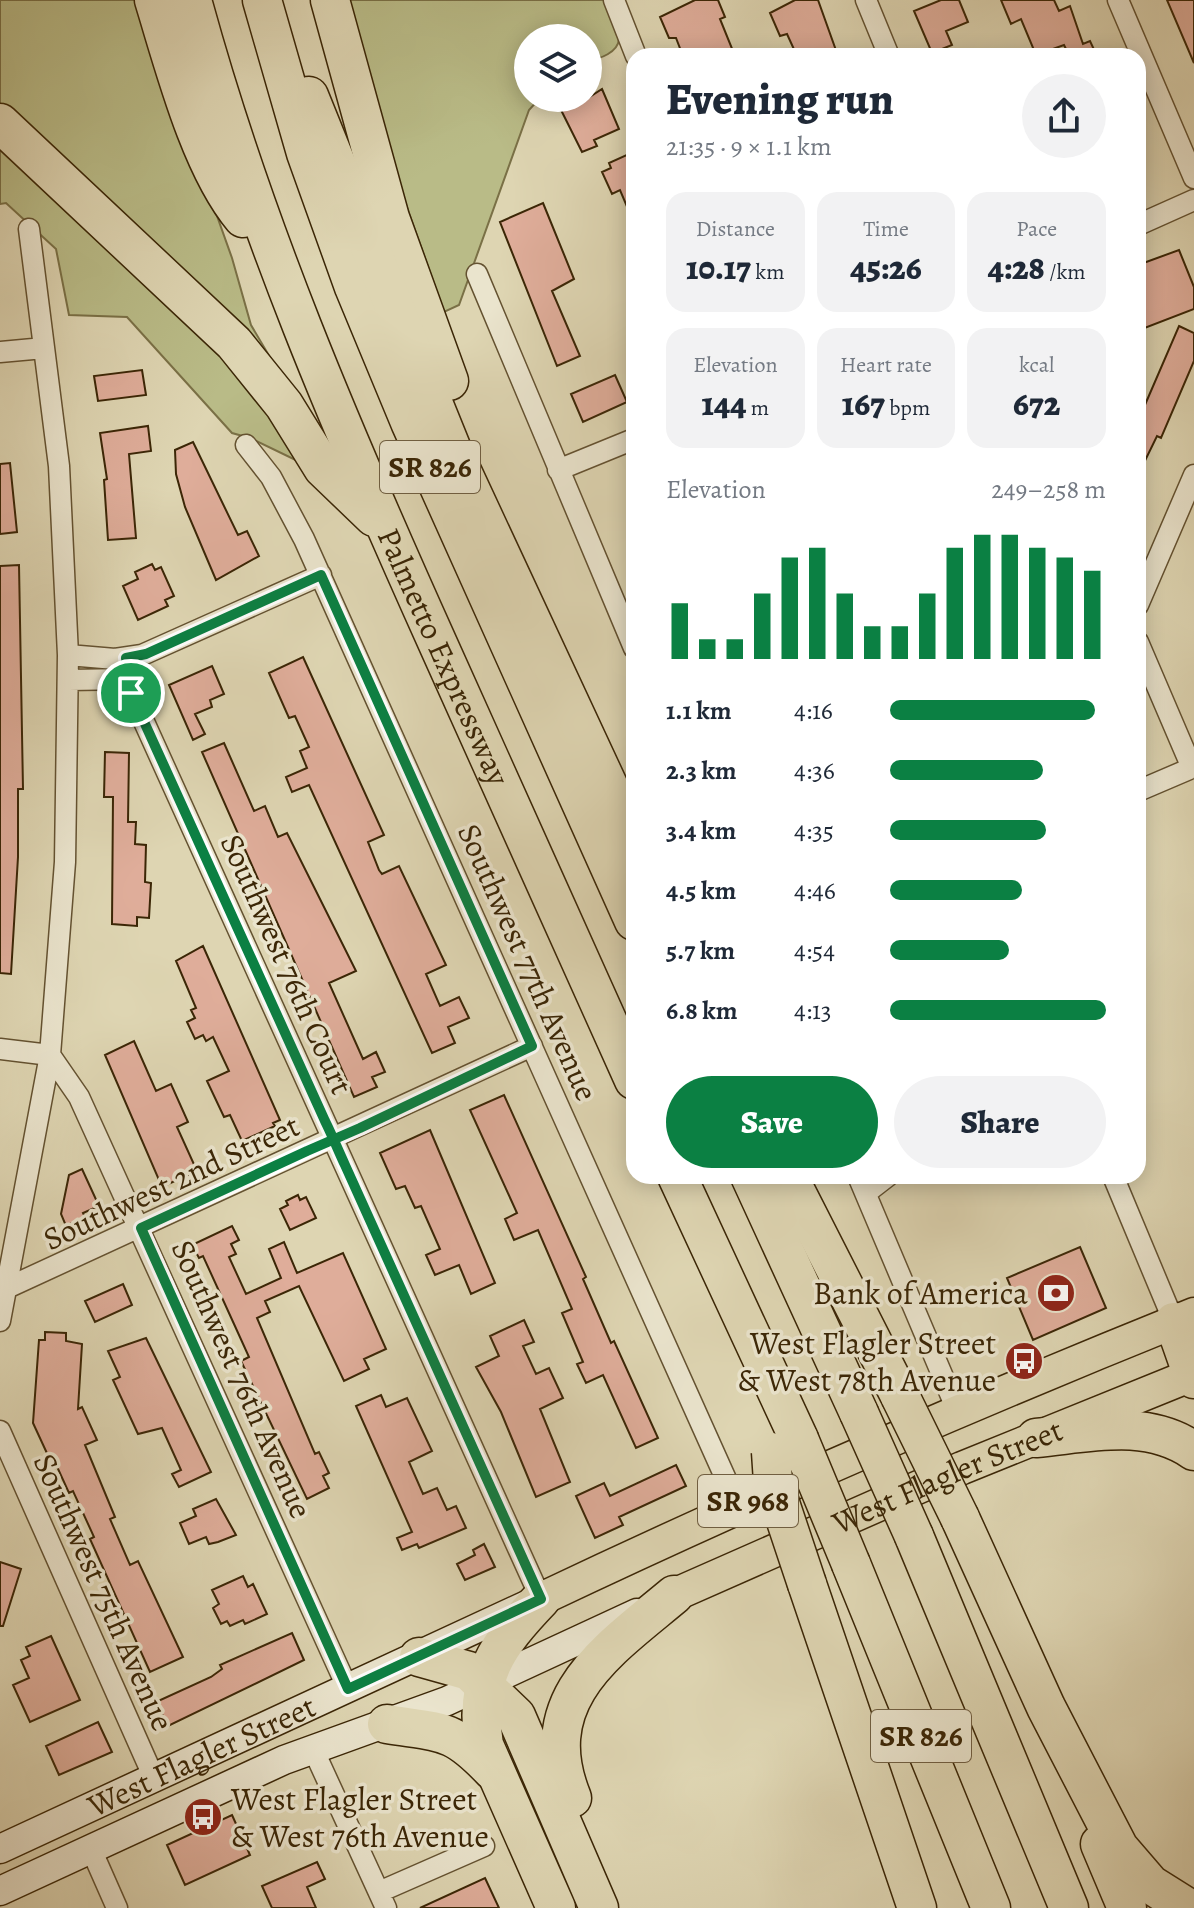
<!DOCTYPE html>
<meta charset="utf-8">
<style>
:root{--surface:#fff;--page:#f2f2f3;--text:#1f2937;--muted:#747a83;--accent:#0b8043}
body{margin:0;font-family:Alegreya,serif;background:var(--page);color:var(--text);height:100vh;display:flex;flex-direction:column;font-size:30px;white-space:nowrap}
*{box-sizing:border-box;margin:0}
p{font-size:26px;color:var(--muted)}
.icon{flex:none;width:44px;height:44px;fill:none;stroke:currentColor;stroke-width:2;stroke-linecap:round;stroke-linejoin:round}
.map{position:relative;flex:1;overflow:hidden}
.sheet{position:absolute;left:626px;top:48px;width:520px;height:1136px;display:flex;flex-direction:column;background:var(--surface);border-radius:24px;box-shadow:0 4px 20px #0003}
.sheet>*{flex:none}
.fabs{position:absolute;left:514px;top:24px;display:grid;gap:16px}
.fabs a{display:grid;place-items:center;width:88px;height:88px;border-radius:50%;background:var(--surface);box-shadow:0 4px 20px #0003;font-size:40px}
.pin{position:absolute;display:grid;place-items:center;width:68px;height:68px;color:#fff;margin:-34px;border:4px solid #fff;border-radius:50%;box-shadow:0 2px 8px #0007}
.round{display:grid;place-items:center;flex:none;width:84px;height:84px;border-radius:42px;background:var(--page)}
.headline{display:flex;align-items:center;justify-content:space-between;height:136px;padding:0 40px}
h1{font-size:44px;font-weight:800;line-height:60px}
.stats{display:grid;grid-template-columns:repeat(3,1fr);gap:12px;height:136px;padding:8px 40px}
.stats div{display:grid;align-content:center;border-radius:20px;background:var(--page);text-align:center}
.stats b{font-size:34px;font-weight:800}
.stats small{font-size:22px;font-weight:400}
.stats p{font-size:22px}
.chart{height:224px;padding:16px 40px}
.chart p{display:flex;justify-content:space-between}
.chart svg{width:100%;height:144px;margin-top:8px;stroke:var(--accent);stroke-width:6}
.button{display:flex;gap:16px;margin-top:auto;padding:16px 40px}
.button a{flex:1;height:92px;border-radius:48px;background:var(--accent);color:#fff;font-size:32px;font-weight:800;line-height:92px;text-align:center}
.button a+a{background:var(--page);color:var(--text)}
ul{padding:0 40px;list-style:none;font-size:26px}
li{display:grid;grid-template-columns:128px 96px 1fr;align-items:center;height:60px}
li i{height:20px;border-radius:10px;background:var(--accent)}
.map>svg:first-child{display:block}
.green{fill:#b9bb87;stroke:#7a7046;stroke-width:2}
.building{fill:#dfad9a;stroke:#3b2606;stroke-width:2}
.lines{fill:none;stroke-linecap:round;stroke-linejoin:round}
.street-casing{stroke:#645231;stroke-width:23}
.secondary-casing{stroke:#3b2606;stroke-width:31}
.primary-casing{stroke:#3b2606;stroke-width:35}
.highway-casing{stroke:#3b2606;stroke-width:41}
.street{stroke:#eae4cd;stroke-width:20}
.secondary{stroke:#eae4cd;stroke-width:28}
.primary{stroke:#ded5b2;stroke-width:32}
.highway{stroke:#ded5b2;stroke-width:38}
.highway-bridge-casing{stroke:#3b2606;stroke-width:41;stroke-linecap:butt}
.highway-bridge{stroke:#ded5b2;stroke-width:38}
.route-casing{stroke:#fff;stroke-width:16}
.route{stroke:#0b8043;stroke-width:10}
.labels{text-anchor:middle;stroke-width:7;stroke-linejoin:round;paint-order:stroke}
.shield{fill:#eae4cd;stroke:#705f42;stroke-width:2}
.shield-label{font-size:30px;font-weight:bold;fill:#3b2606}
.street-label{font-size:32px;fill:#3b2606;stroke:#eae4cd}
.poi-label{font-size:32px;fill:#3b2606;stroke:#eae4cd;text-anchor:end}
</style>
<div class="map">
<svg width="1194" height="1908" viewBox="0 0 1194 1908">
<rect width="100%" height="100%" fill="#ded5b2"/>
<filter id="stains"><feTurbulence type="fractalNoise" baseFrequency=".0025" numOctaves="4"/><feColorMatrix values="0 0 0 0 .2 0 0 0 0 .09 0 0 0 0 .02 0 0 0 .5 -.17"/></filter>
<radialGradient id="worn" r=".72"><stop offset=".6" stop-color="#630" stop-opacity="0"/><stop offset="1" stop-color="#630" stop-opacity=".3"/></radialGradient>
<path class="green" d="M0 0H140L232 258 251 325 271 359 0 112Z
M348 0H605L619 39C618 52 600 60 588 59V38H528V98H540L529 110 459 305 444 312 403 196Z
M0 139 200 324 306 465 250 438 232 433 127 317 69 315 56 249 6 203 0 204Z"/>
<path class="building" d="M695 0H718L725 17 720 19 735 56H683L676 38H669L660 17Z
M795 0H818L838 56H797L787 34 780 36 770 13Z
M941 0H959L968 22 946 31 952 45 932 53 914 11Z
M1001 0H1054L1059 11 1070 6 1083 44 1090 41 1097 56H1056L1067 51 1064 45 1036 55 1021 19 1011 24Z
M1167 0H1194V63Z
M602 89 619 129 594 140 597 146 582 152 555 98H588Z
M631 153 634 161V223L620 190 612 194 602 172 611 168 609 163Z
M543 203 574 279 552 291 580 356 557 366 500 222Z
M1179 250 1194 287V309L1142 329 1138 319V265Z
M1179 326 1194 333V361L1161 438 1157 436 1138 475V421Z
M142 370 146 395 98 401 94 376Z
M615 375 627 402 583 422 571 394Z
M148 426 151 451 129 454 136 538 108 540 104 480 107 479 100 433Z
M193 442 238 535 247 531 259 556 216 580 185 507 176 474 175 450Z
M10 463 17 532 0 534V464Z
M152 564 155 570 161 567 174 596 165 600 168 606 138 620 123 586 138 579 135 572Z
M19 565 23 789H18V857L11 974 0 973V566Z
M303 657 384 835 368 842 379 870 382 874 399 866 446 965 426 974 440 1006 459 997 469 1018 448 1027 455 1043 432 1053 309 785 292 792 286 777 307 768 300 751 309 747 295 716 289 718 269 673Z
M212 666 224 694 210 700 212 707 195 714 205 734 193 740 169 685Z
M224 743 254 811 265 806 278 837 287 833 356 971 329 983 363 1059 376 1052 385 1072 372 1077 377 1087 354 1097 202 752Z
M105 752 129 753 128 822H136L135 844 146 845 145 882 151 883 149 918 137 917V926L112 924 113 797H104Z
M203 946 280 1120 273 1123 275 1126 242 1141 230 1115 224 1117 207 1081 229 1071 213 1037 206 1041 203 1035 195 1039 187 1022 195 1018 191 1010 196 1008 176 961Z
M134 1041 156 1091 171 1084 188 1122 177 1127 197 1171 162 1187 105 1055Z
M504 1095 586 1277 583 1279 611 1343 614 1341 658 1438 636 1448 603 1375 586 1383 577 1364 583 1362 562 1313 572 1309 538 1230 514 1240 505 1219 517 1213 470 1110Z
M430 1130 495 1283 471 1294 459 1265 435 1275 426 1255 440 1249 421 1206 415 1208 405 1186 396 1189 380 1153Z
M82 1169 99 1206 83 1213 85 1217 66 1226 61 1214 69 1175Z
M298 1195 300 1200 306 1197 316 1218 290 1230 280 1209 288 1205 286 1201Z
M232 1226 239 1240 231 1244 236 1254 229 1257 246 1294 281 1278 269 1249 284 1242 297 1273 343 1253 386 1349 364 1359 369 1369 344 1381 299 1286 265 1301 270 1312 257 1318 315 1454 319 1452 329 1473 323 1476 329 1488 307 1499 241 1361 249 1357 234 1324 203 1256 199 1258 192 1245Z
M1080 1247 1106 1308 1033 1340 1007 1278Z
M123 1284 132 1305 95 1322 85 1301Z
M524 1320 534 1342 523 1346 536 1374 549 1368 563 1398 540 1409 570 1482 536 1497 501 1412 476 1367 499 1356 490 1336Z
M45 1332 66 1333V1341L82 1344 78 1409 82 1407 97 1440 85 1445 115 1517 110 1519 130 1565 138 1561 183 1657 150 1672 90 1539 94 1537 73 1491 69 1493 54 1460 51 1462 33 1423 39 1340H45Z
M146 1338 211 1472 179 1487 172 1474 181 1470 162 1428 138 1434 113 1380 120 1377 108 1351Z
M381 1395 386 1407 407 1398 432 1451 409 1462 423 1494 437 1488 447 1510 456 1506 466 1528 419 1548 417 1544 402 1550 397 1538 412 1532 356 1406Z
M676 1465 686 1486 619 1517 623 1525 595 1538 576 1496 604 1483 610 1496Z
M216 1499 236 1535 218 1542 209 1544 206 1537 189 1544 180 1523 196 1516 193 1509Z
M484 1544 495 1567 465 1580 457 1564 475 1555 473 1550Z
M0 1562 21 1569 3 1626H0Z
M243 1576 248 1587 253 1584 267 1614 245 1624 243 1620 230 1626 227 1621 221 1624 213 1608 219 1604 212 1590Z
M292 1633 304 1660 168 1726 156 1702 211 1677 222 1669 220 1665Z
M51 1636 80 1700 30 1722 13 1685 29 1678 21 1660 30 1656 26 1647Z
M98 1722 112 1752 59 1775 46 1746Z
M232 1815 250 1855 185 1885 167 1845Z
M317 1862 325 1879 307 1887 316 1908H272L262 1886Z
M485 1878 499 1908H420Z"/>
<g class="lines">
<g class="street-casing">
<path id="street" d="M614 0 636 56
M866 0 889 56
M1118 0 1194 178
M1138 225 1194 200
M477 274 634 648
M0 352 44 348
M246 445 271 477 304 539 738 1506
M558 470 634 439
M1138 605 1194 475
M1138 642 1192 768
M68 655 115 659 142 655 321 575
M126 658 131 693 541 1599
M69 680 129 679
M1138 791 1194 767
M0 1049 50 1055 79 1097 348 1689
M858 1176 957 1410
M1113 1176 1174 1322
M866 1193 888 1176
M7 1288 532 1046
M0 1321 50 1055 65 862 68 655 59 466 29 229
M0 1431 154 1778
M313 1749 386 1908
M91 1849 117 1908
M379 1892 484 1846"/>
</g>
<g class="secondary-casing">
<g id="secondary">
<path id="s1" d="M0 1849 529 1604"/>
<path d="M0 1891 284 1760 447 1701 637 1613"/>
</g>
</g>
<g class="primary-casing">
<g id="primary">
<path id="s2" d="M674 1595 962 1468 1194 1374"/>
<path d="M541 1599C756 1497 973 1403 1194 1314"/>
</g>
</g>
<g class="highway-casing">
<g id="highway">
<path d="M154 0C174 65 200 167 243 218"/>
<path id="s3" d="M192 0C253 224 343 433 438 644 503 789 569 935 634 1080"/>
<path d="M262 0 306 153 354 287 410 422 634 921"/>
<path d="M330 0 390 218 449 381"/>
<path d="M309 96 453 452 634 841"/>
<path d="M0 123 234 343 284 405 323 468 374 517"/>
<path d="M677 1176 799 1439"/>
<path d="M750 1176 859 1413"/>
<path d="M788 1176 900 1396"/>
<path d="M1174 1322 1194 1379"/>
<path d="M1036 1438C1090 1433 1146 1418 1194 1451"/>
<path d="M960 1518 1046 1707 1119 1848 1150 1884 1188 1908"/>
<path d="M914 1536 1069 1908"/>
<path d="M851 1564 991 1908"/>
<path d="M807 1584 917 1908"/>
<path d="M541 1599C497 1645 473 1678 484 1745L556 1908"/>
<path d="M419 1657 469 1671 516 1716 599 1908"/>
<path d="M387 1724C443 1733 452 1728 493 1771"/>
<path d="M572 1798C532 1699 607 1651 674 1595"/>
<path d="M1100 1844 1127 1908"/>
</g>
</g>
<use href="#street" class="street"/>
<use href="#secondary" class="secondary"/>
<use href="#primary" class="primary"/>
<use href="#highway" class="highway"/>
<g class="highway-bridge-casing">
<path id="highway-bridge" d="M900 1396 960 1518
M859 1413 914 1536
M799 1439 851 1564
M771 1452 773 1482 807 1584"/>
</g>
<use href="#highway-bridge" class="highway-bridge"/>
</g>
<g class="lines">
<g class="route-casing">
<path id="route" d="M131 693 325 1121C332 1135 338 1150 345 1165L541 1599 348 1689 141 1228 307 1151 360 1128 532 1046 321 575 146 654 126 658 131 693"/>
</g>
<use href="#route" class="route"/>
</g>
<defs>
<g id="bank-disc" transform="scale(2)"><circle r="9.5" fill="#8f2418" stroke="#eae4cd"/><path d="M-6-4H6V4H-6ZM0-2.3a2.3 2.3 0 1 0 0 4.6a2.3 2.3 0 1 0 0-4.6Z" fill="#fff"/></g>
<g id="bus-disc" transform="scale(2)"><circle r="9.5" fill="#8f2418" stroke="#eae4cd"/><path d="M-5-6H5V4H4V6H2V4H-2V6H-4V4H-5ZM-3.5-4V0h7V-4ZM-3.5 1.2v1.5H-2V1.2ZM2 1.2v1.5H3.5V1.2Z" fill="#fff"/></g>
</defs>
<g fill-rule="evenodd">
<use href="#bank-disc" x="1056" y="1293"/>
<use href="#bus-disc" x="1024" y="1361"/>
<use href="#bus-disc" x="203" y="1817"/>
</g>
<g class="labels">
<g class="shield">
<rect x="380" y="441" width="100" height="52" rx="6"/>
<rect x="698" y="1475" width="100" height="52" rx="6"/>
<rect x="871" y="1710" width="100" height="52" rx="6"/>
</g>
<g class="shield-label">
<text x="430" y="477">SR 826</text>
<text x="748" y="1511">SR 968</text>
<text x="921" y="1746">SR 826</text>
</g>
<g class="street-label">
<text dy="11" stroke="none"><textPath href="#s3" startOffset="704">Palmetto Expressway</textPath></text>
<text transform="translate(528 962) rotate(66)" y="11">Southwest 77th Avenue</text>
<text transform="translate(287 964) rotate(66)" y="11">Southwest 76th Court</text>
<text transform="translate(171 1182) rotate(-25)" y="11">Southwest 2nd Street</text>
<text transform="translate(242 1379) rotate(66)" y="11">Southwest 76th Avenue</text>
<text dy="11" stroke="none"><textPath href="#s2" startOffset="298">West Flagler Street</textPath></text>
<text transform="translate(104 1592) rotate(66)" y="11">Southwest 75th Avenue</text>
<text dy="11" stroke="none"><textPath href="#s1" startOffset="222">West Flagler Street</textPath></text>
</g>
<g class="poi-label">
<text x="1028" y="1304">Bank of America</text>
<text x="996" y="1354">West Flagler Street<tspan x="996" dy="37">&amp; West 78th Avenue</tspan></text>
<text x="231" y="1810" text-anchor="start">West Flagler Street<tspan x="231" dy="37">&amp; West 76th Avenue</tspan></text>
</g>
</g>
<rect width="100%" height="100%" filter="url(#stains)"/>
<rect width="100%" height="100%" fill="url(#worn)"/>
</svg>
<div class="fabs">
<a><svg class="icon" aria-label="layers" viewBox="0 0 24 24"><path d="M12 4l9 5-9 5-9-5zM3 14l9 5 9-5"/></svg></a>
</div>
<div class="pin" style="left:131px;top:693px;background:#1e9e55"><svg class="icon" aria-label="arrive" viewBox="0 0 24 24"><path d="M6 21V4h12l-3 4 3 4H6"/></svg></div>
<section class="sheet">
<div class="headline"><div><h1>Evening run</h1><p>21:35 · 9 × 1.1 km</p></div><a class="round"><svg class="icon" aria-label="share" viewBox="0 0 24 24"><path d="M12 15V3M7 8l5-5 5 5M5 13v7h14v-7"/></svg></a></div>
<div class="stats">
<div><p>Distance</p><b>10.17<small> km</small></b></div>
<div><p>Time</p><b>45:26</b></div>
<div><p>Pace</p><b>4:28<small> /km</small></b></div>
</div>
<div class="stats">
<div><p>Elevation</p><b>144<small> m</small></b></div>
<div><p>Heart rate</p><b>167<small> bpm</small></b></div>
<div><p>kcal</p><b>672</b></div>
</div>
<div class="chart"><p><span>Elevation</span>249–258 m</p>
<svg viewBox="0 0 160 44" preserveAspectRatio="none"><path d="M5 44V27M15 44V38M25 44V38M35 44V24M45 44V13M55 44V10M65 44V24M75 44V34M85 44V34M95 44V24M105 44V10M115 44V6M125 44V6M135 44V10M145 44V13M155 44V17"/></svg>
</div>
<ul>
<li><b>1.1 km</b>4:16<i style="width:95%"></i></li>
<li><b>2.3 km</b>4:36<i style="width:71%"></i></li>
<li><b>3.4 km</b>4:35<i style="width:72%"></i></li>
<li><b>4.5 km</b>4:46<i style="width:61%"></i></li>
<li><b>5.7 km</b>4:54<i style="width:55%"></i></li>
<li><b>6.8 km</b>4:13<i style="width:100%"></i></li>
</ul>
<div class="button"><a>Save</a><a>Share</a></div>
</section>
</div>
